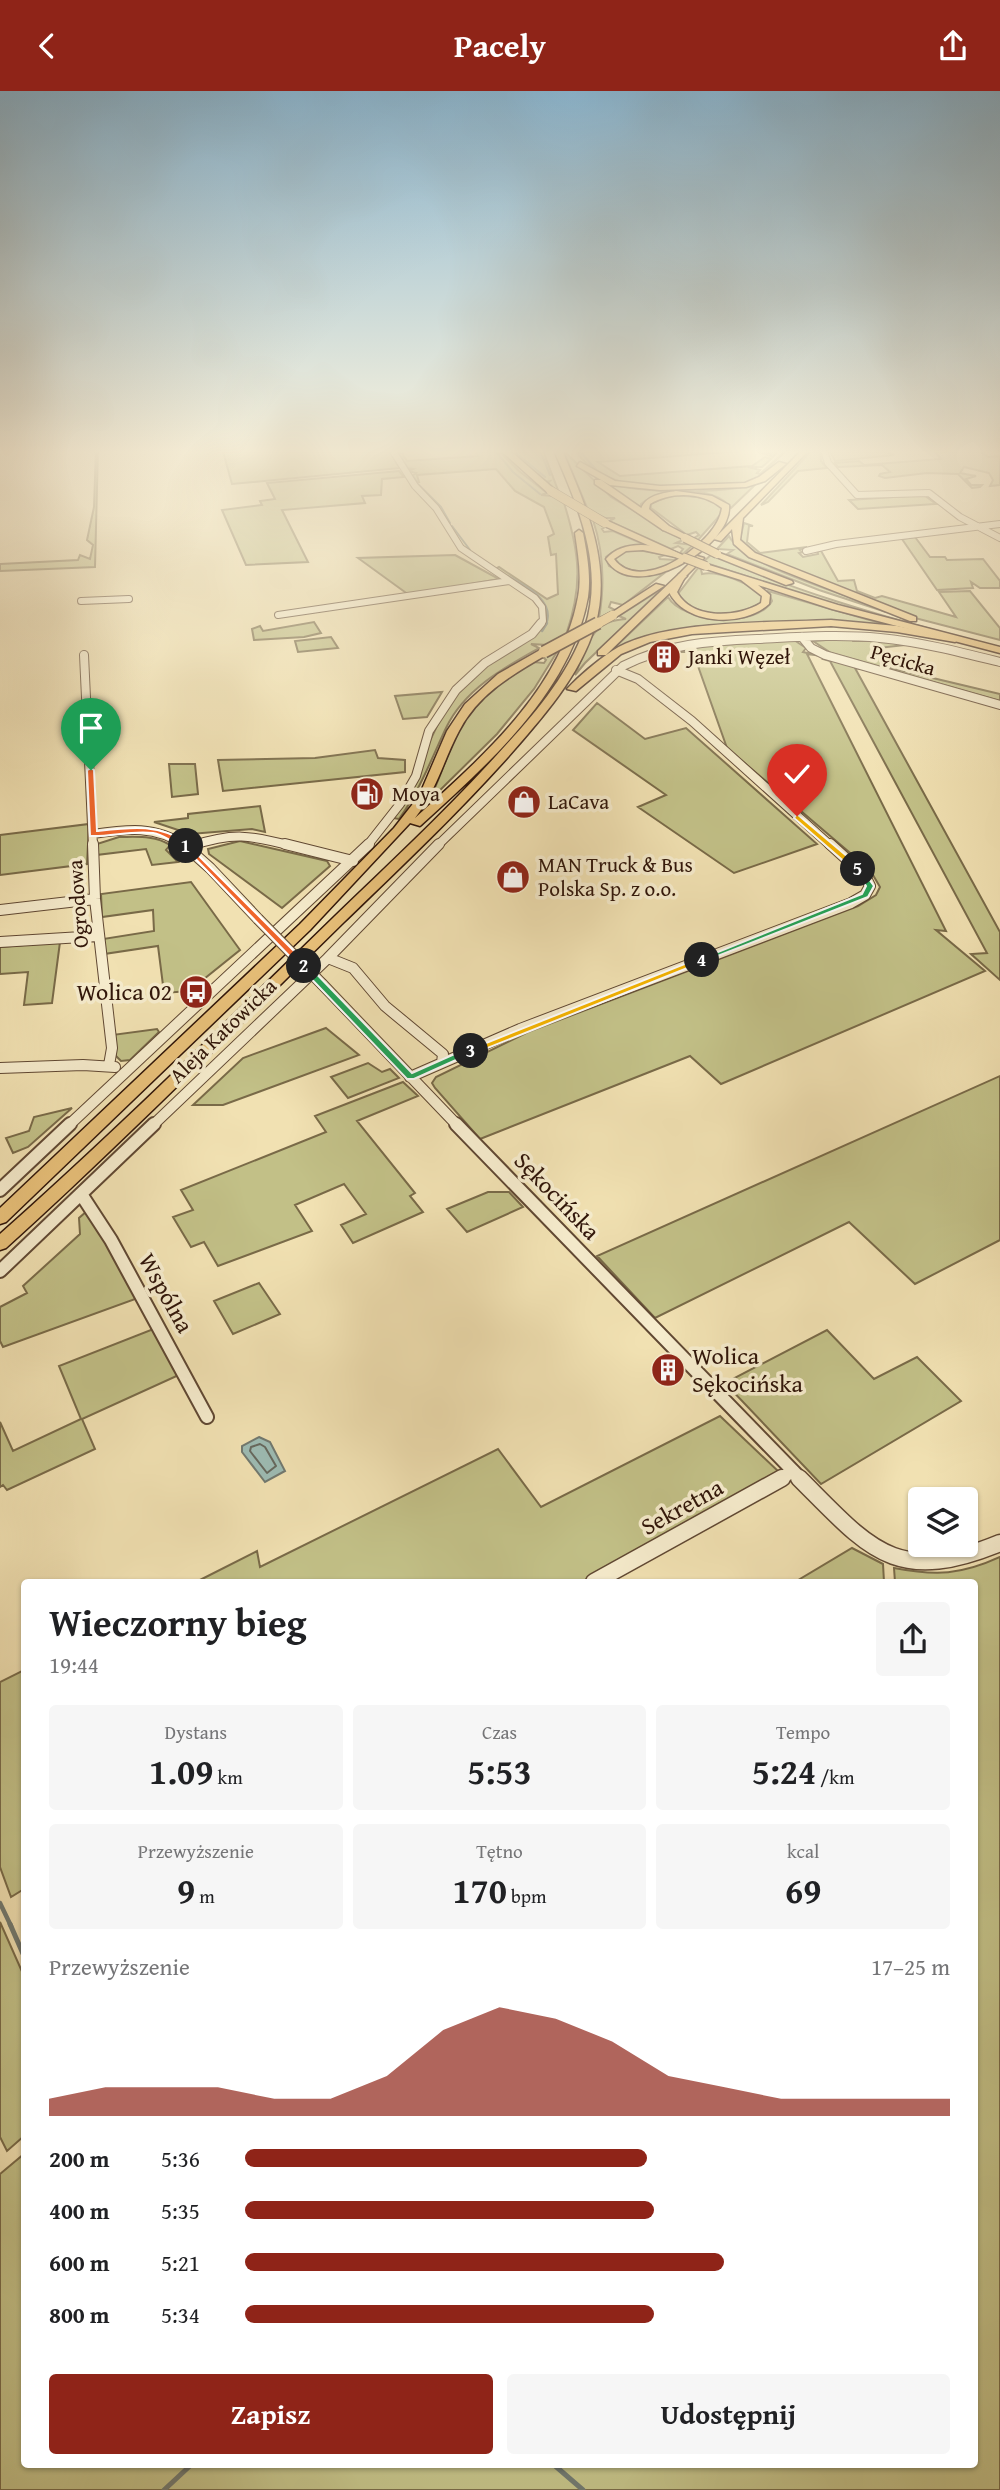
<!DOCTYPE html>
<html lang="pl">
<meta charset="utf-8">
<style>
:root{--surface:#fff;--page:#f6f6f6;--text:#202124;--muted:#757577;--accent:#8f2418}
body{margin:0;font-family:"Gentium Book Plus",serif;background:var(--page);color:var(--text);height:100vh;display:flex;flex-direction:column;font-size:26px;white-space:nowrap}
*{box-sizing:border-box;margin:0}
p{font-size:23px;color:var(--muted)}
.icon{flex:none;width:38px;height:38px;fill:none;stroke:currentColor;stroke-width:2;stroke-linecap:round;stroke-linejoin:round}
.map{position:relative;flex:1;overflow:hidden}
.panel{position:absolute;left:21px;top:1488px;width:957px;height:889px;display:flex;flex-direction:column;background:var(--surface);border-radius:7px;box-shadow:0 2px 5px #0004}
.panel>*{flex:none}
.fabs{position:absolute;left:908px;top:1396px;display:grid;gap:14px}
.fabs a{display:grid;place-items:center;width:70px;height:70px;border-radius:7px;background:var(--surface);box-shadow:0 2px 5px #0004;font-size:35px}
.pin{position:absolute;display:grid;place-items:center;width:60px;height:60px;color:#fff;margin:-72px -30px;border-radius:50% 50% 50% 0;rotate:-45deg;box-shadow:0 0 7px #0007}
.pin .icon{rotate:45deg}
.km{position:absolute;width:35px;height:35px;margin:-18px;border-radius:50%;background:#222;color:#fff;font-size:19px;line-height:35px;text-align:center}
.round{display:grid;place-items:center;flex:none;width:74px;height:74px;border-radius:7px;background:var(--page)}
.summary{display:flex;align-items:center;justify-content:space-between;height:119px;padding:0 28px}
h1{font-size:38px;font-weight:800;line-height:52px}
.figures{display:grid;grid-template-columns:repeat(3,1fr);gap:10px;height:119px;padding:7px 28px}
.figures div{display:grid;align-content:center;border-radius:7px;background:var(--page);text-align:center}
.figures b{font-size:35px;font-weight:800}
.figures small{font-size:19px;font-weight:400}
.figures p{font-size:19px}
.chart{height:196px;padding:14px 28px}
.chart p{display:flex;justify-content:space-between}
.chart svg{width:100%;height:126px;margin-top:7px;fill:var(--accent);opacity:.7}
.action{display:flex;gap:14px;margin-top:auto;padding:14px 28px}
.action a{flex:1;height:80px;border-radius:7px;background:var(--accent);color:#fff;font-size:28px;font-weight:800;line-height:80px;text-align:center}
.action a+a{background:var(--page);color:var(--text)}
ul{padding:0 28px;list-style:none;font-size:23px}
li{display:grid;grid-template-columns:112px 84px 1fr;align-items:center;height:52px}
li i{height:18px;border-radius:9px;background:var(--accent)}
header{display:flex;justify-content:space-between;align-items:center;height:91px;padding:0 28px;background:var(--accent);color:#fff;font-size:32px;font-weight:800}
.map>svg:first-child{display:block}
.green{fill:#c2c087;stroke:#796a48;stroke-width:2}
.water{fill:#9dbcb4;stroke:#717970;stroke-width:2}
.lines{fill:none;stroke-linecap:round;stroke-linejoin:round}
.shore{stroke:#66685e;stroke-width:2}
.stream-far3{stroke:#717970;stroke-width:2}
.stream-far2{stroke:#717970;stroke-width:2.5}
.stream-far1{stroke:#717970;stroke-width:4.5}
.stream{stroke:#717970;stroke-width:5}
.minor-far4-casing{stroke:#604833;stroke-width:8}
.minor-far3-casing{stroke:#604833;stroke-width:10}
.minor-far2-casing{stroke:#604833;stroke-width:12}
.minor-far1-casing{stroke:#604833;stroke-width:16}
.minor-casing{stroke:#604833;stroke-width:19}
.major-casing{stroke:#301509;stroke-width:3}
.highway-casing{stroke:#301509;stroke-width:3}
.minor-far4{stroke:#f6eccd;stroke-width:6}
.minor-far3{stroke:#f6eccd;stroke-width:8}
.minor-far2{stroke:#f6eccd;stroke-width:10}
.minor-far1{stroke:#f6eccd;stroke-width:12}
.minor{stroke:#f6eccd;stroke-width:16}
.major{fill:#e8c079;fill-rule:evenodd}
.highway{fill:#e8c079;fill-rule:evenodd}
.minor-bridge-casing{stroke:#604833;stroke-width:12;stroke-linecap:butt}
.major-bridge-casing{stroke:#301509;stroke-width:10;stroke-linecap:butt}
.highway-bridge-far1-casing{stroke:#301509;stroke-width:10;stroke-linecap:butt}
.highway-bridge-casing{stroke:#301509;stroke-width:14;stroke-linecap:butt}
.minor-bridge{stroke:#f6eccd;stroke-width:10}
.major-bridge{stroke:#e8c079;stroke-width:8}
.highway-bridge-far1{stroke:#e8c079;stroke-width:9}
.highway-bridge{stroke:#e8c079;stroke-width:11}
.split-1{fill:#f0652b;stroke:#fff;stroke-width:2}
.split-2{fill:#f0652b;stroke:#fff;stroke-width:2}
.split-3{fill:#22a559;stroke:#fff;stroke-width:2}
.split-4{fill:#f5b400;stroke:#fff;stroke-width:2}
.split-5{fill:#22a559;stroke:#fff;stroke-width:2}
.split-6{fill:#f5b400;stroke:#fff;stroke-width:2}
.labels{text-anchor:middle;stroke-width:7;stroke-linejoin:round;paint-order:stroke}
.far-poi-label{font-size:21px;fill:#301509;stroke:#f6eccd;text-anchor:start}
.far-street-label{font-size:21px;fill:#301509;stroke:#f6eccd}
.poi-label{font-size:24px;fill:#301509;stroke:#f6eccd;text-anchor:end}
.street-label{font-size:24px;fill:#301509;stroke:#f6eccd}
</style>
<header><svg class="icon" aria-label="back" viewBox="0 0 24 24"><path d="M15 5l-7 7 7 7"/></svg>Pacely<svg class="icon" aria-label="share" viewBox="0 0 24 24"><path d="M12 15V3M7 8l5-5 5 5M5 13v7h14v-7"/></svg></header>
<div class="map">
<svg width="1000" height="2399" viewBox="0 0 1000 2399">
<rect width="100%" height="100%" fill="#f1e1b2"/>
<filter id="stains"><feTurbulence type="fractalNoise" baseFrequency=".00286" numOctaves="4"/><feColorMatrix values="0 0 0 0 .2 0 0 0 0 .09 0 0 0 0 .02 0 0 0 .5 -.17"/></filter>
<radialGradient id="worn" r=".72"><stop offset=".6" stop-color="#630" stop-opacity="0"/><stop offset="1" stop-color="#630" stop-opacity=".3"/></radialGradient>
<path class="green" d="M96 357H98L95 476 0 480V473L78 469 80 464 90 468 93 454 87 449 94 416Z
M222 357H387L400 377 232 393Z
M474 357H496L519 380 547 402 541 404 553 405 564 412C580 463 583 494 566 544L548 554 531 553 539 557C503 577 464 599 446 637 431 669 420 699 399 728L393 727 448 612 482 578 533 546 547 528C550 504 512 489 495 478L499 476 547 508 558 503 556 463 551 464 548 446 554 443 544 416 515 400 496 378 417 384 419 391H416L412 385 416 382 408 380 413 378 406 377 401 368 403 366 398 364 402 362 407 370 478 365Z
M507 357H542L559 402 547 393 550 390 544 391Z
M573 357H780L773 366 754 359 598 371 620 385 752 375 765 366 771 368 762 376H748L760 379 757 382 760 383 789 357 757 387 747 392C690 395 611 412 573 357Z
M814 357H820L821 370 827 377 798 380 768 411 761 414Z
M833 357H883L878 358 894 364 835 370 831 362Z
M978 358 988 366 1000 365V394L990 395 993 389 989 382 964 376 960 382 976 385 966 388 971 394H982L980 396 972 397 958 383 927 382 885 387 879 385 880 383 890 381 882 374 838 376 835 372 859 370 864 374 941 368 935 361Z
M563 359 611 406 683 449 676 452 693 454 683 463 680 462 683 458 678 455 671 458 609 430 615 427H605L588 419Z
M399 380 404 386 382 388 381 404 362 405 365 412 282 419 308 471 246 474 222 419 262 414 260 410 275 408 267 392Z
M604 391C640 403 719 403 756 393L731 417C714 394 661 396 641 413L640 418Z
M674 404 707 407 722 416V422L698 449 694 447 699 444 696 441 687 444 651 417V412Z
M924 404 936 413 858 418 849 409Z
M593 429 605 436 602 438 604 441 613 440 650 456H628L616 459 606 466 609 475 629 484 663 483 623 514 611 511 609 516 615 519 599 527C605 493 604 462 593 429Z
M744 432 753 435H749L747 451 760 462 807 456 800 459 803 461 799 462 803 466 818 463 817 458H820L838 490 854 489 857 500 875 507 882 505 956 526 939 501 970 500 1000 537V549L915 527 757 464 740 448Z
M729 445C745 477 851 503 886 521L819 499 727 463 733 459 717 458Z
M915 446 930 466H945L947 469 983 468 1000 490V497H980L971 491 973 497 937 499 902 448Z
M638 459 665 464 659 466 660 468 677 469C657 482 632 486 613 469L623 461Z
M712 463C794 500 880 525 968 548L832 513 703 471Z
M455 464 499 488 409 504 358 467Z
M698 477 701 478 702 483C718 479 752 493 763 506L762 511C736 527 698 529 678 503Z
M663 497 585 572 575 584C587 555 590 530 626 528L619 525Z
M768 500 894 536C823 526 749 532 679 543 656 547 633 549 611 560L668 506C683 532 757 537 772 510Z
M314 531 321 542 304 546 254 549 252 538 260 535 263 540Z
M331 546 338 557 298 561 295 550Z
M852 547 853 550H886L905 554 878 557 891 577 1000 603V610L831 562 813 550Z
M794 549 806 557 803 561 822 565 807 563 946 840 936 839 985 880 721 993 690 965 480 1048 435 997 432 992 436 986 528 941 858 815 876 804 880 796 870 779 727 657 693 561H680L677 557Z
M560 556 534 598 497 643 428 711C443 684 449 652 466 626 483 602 508 586 533 571L544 572 546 569 542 565Z
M825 566 879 581 855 577 1000 841V889L971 863 987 862 830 570 823 568Z
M442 601 427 626 403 628 395 605Z
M597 612 645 648 686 637 817 753 734 782 638 716 666 704 573 639Z
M375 659 378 667 405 669V681L223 700 218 669 315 667Z
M169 673H195L198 703 172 706Z
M260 715 265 741 252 738 190 743 154 731 188 727V723Z
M89 733 87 773 0 784V744Z
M119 746C137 746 155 744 170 754L166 759 178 771 152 774 146 758 96 764 97 753Z
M240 750 327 770 330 775 282 817 209 763 208 758Z
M191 791 240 859 189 900 164 902 158 855 104 863 103 848 154 840 153 819 102 826 101 803Z
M60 851 52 912 24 914 28 881 0 883V856Z
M326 937 359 964 223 1014H193L243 967Z
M157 938 159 941 130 969 121 970 115 964 112 944Z
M368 972 382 981 390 978 399 987 348 1007 331 986Z
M1000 985V1149L915 1193 849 1131 655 1227 597 1165Z
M403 991 418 1005 357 1030 415 1102 410 1105 423 1121 353 1152 341 1134 366 1123 344 1093 295 1114 312 1140 218 1175 204 1151 191 1156 173 1126 193 1119 181 1099 326 1041 315 1025Z
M72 1017 28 1056 13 1062 6 1047 29 1040 34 1026Z
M488 1101H509L523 1116 467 1141 447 1118Z
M87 1120 98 1134 138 1207 3 1256 0 1250V1216L27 1202 23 1195 80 1143 79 1127Z
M259 1192 280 1223 233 1243 214 1210Z
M156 1237 181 1283 82 1328 95 1358 7 1399 3 1394 0 1396V1331L13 1360 81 1328 59 1275Z
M827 1239 874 1288 917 1266 961 1310 821 1393 725 1292Z
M720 1325 779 1381 582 1491H196L257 1460 260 1476 498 1358 541 1416Z
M852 1457 883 1473 884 1491H795Z
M1000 1466V2399H0V2083L24 2063V2373H975V1491H895L894 1477C936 1485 961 1484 1000 1466Z
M24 1579V1798L11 1806 0 1776V1591Z
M0 1831 24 1885V2045L7 2060 0 2046Z"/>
<path class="water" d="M259 1346 270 1351 285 1380 265 1391 242 1361V1355Z"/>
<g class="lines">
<path class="shore" d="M260 1353 265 1356 276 1375 267 1382 250 1360 251 1356Z"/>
<path class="stream-far3" d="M493 357 513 381 540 403
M510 357 545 386
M539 357 550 384
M577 357 599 382
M754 357 773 364
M402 368 408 377
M409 379 411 382
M413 385 417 391
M418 393 441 416 450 432
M452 435 470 459
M508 485C525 495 556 509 546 534"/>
<path class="stream-far2" d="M542 540 547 532"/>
<path class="stream-far1" d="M0 1812 11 1835"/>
<path class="stream" d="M10 1833 24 1865
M553 2373 583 2399
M164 2399 192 2373"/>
<g class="minor-far4-casing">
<path id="minor-far4" d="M391 357 415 395 436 417 461 457 535 507 542 516 543 530 540 534
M823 357 828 372 857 404 929 402 960 426 1000 447
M806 460 836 453 1000 433
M81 510 129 508
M278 524 509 490"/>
</g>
<g class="minor-far3-casing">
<path id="minor-far3" d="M802 546 811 557 825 564 1000 614
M84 564 93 755
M616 579 638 588 692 630 831 755
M93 743C127 738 156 734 185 755
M191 755C234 741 249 744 292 755
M367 755 400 713 416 685 429 640 456 599 485 572 532 543 541 532
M437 755 623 575C666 553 710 550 757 548 798 546 839 543 880 547 921 551 960 561 1000 571"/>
</g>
<g class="minor-far2-casing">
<path id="minor-far2" d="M93 753 95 808 112 957 109 974
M183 753 210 777 258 828
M285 753 353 770
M188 756 197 753
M0 819 95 808
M0 851 98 845
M328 867 353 877 385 915 443 963 442 972 410 986
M322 893 458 1035
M442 972 520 938 851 812 865 804 870 795 865 785 830 753
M0 977 83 974 115 976
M68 1035 369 753
M152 1035 328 867 439 753"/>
</g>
<g class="minor-far1-casing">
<path id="minor-far1" d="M456 1033 801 1388
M0 1099 70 1033
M81 1103 111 1149 207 1326
M0 1180 154 1033
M779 1388 792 1381"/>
</g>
<g class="minor-casing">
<path id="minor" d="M799 1387C870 1458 895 1495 1000 1452
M594 1491 782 1387"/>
</g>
<g class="major-casing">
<path id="major" d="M804 357H811L743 427 740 449 755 462 916 526V530H910L749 466 734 453 732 438 721 450 714 448Z
M676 400 712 405 729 414C733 456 633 515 606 468 624 447 661 453 684 465 700 453 719 437 722 417 702 401 672 400 650 413L649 418 669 435 688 445 685 449 663 439 641 418C646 404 663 402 676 400ZM643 459 680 467C662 479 630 490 614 468L626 460Z
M717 461 792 490 793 492 786 494 714 465Z
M697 465 704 467 685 486 677 501C692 529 737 527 761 512L762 505 741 489 703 477 702 475 706 473 838 514 1000 556V562L832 518 758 494 770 504 769 513C743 537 685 534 669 501L679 483Z"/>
</g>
<g class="highway-casing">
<path id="highway" d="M498 357H507L554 398V402H548Z
M553 357H561C585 413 613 473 595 535 580 585 542 627 508 666 456 724 400 777 344 831 232 941 122 1052 6 1157L0 1159V1143C115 1041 224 933 334 826 389 773 444 722 495 666 531 627 568 586 585 536 605 474 577 413 553 357Z
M580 371 615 390 660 395 745 392 759 386 779 371 786 373 765 390 746 396 660 399 610 394 577 375Z
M595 389H601L670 437 663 439 595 393Z
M602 430H608L689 467 682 469 602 434Z
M579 439 583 442C587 463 591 485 588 506 571 601 488 673 420 735L410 732 310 839 6 1131 0 1133V1117L300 833 394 737 419 705 447 640 465 613 498 583 540 559H548V563C513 583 478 603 459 640 443 670 437 699 415 727 481 667 561 599 578 506 582 485 578 463 575 442Z
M679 483 687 485 606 564H598V560Z
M656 493 664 495 616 526 608 524Z
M831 529 897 535 960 548 955 551 897 541 831 535 692 543 650 551 621 563 576 600 567 598C579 585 597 570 612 560 661 528 772 532 831 529Z"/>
</g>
<use href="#minor-far4" class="minor-far4"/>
<use href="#minor-far3" class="minor-far3"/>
<use href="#minor-far2" class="minor-far2"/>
<use href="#minor-far1" class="minor-far1"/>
<use href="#minor" class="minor"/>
<use href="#major" class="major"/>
<use href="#highway" class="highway"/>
<g class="minor-bridge-casing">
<path id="minor-bridge" d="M258 828 322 893"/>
</g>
<g class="major-bridge-casing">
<path id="major-bridge" d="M685 447 717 463
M685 467 706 475"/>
</g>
<g class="highway-bridge-far1-casing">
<path id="highway-bridge-far1" d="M551 400 605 432
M595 534 613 524"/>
</g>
<g class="highway-bridge-casing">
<path id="highway-bridge" d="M544 561 598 532"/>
</g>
<use href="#minor-bridge" class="minor-bridge"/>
<use href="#major-bridge" class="major-bridge"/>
<use href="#highway-bridge-far1" class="highway-bridge-far1"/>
<use href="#highway-bridge" class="highway-bridge"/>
</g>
<linearGradient id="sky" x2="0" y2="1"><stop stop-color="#8ab7d3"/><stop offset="0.52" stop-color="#f9f2dc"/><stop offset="1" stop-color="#f9f2dc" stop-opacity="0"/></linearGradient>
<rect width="1000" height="693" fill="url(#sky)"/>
<path class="split-1" d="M91 677 94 679 97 740C131 736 159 732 189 753V756C177 756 166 744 153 742 132 739 111 746 90 745L87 679Z"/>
<path class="split-2" d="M186 752 307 873V877H301L184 756Z"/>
<path class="split-3" d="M301 873H307L412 982 468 957 476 960 414 988H407L301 877Z"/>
<path class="split-4" d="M702 866 705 867V870L475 962 466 960Z"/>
<path class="split-5" d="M855 777H861L874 795 868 806 705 870 698 869 862 803 866 795Z"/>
<path class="split-6" d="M797 723 861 777V780H855L794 727Z"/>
<defs>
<g id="building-disc" transform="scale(1.75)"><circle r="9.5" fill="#8f2418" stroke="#f6eccd"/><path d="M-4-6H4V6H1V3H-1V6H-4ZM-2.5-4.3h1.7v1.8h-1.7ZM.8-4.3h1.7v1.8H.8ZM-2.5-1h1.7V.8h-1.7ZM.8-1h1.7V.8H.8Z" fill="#fff"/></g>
<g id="fuel-disc" transform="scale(1.75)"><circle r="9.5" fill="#8f2418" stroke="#f6eccd"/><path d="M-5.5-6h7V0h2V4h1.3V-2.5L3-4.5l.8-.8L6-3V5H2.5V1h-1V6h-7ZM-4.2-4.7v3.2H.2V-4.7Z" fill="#fff"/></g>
<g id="shop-disc" transform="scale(1.75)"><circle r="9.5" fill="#8f2418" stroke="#f6eccd"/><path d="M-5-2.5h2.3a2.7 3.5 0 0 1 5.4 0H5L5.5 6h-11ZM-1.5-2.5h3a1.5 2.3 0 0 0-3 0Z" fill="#fff"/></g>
<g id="bus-disc" transform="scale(1.75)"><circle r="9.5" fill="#8f2418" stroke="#f6eccd"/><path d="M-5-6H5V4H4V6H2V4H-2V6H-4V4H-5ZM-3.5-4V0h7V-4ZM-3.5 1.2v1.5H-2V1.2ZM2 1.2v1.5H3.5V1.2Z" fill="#fff"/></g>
</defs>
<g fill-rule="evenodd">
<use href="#building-disc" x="664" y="566"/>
<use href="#fuel-disc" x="367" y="703"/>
<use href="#shop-disc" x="524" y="711"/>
<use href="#shop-disc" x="513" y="786"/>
<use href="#bus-disc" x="196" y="901"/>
<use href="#building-disc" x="668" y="1279"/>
</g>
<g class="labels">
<g class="far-poi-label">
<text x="688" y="573">Janki Węzeł</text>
<text x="392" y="710">Moya</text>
<text x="548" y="718">LaCava</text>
<text x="538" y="781">MAN Truck &amp; Bus<tspan x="538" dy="24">Polska Sp. z o.o.</tspan></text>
</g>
<g class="far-street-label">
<text transform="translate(903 569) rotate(16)" y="7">Pęcicka</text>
<text transform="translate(78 813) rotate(-94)" y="7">Ogrodowa</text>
<text transform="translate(223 940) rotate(-44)" y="7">Aleja Katowicka</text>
</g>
<g class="poi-label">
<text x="172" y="909">Wolica 02</text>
<text x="692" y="1273" text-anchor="start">Wolica<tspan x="692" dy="28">Sękocińska</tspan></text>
</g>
<g class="street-label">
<text transform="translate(557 1105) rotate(46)" y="8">Sękocińska</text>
<text transform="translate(166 1202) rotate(61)" y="8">Wspólna</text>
<text transform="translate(682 1416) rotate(-29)" y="8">Sekretna</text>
</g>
</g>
<rect width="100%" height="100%" filter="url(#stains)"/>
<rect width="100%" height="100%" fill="url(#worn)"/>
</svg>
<div class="fabs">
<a><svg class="icon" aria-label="layers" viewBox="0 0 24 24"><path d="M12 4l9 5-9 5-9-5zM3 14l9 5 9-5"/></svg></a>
</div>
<div class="pin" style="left:91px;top:679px;background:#1e9e55"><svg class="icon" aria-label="arrive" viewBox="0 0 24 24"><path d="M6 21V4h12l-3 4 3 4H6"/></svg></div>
<div class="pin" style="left:797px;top:725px;background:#d93025"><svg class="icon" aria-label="check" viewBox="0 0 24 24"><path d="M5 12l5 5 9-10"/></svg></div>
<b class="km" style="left:186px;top:755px">1</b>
<b class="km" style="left:304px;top:875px">2</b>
<b class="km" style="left:471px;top:960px">3</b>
<b class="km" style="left:702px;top:869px">4</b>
<b class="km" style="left:858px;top:778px">5</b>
<section class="panel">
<div class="summary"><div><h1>Wieczorny bieg</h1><p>19:44</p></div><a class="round"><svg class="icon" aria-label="share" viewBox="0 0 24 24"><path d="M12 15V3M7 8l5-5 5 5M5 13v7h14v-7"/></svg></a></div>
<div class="figures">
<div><p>Dystans</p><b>1.09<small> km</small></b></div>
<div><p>Czas</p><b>5:53</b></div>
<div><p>Tempo</p><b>5:24<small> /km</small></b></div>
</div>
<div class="figures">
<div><p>Przewyższenie</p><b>9<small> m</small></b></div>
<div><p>Tętno</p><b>170<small> bpm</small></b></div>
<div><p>kcal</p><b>69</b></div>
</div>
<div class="chart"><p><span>Przewyższenie</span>17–25 m</p>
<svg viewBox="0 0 160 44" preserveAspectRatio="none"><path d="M0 44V38L10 34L20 34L30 34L40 38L50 38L60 30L70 14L80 6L90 10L100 18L110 30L120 34L130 38L140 38L150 38L160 38V44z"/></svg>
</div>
<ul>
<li><b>200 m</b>5:36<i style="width:57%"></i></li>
<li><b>400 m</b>5:35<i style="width:58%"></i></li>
<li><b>600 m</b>5:21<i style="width:68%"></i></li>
<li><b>800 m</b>5:34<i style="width:58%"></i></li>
</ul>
<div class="action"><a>Zapisz</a><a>Udostępnij</a></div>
</section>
</div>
